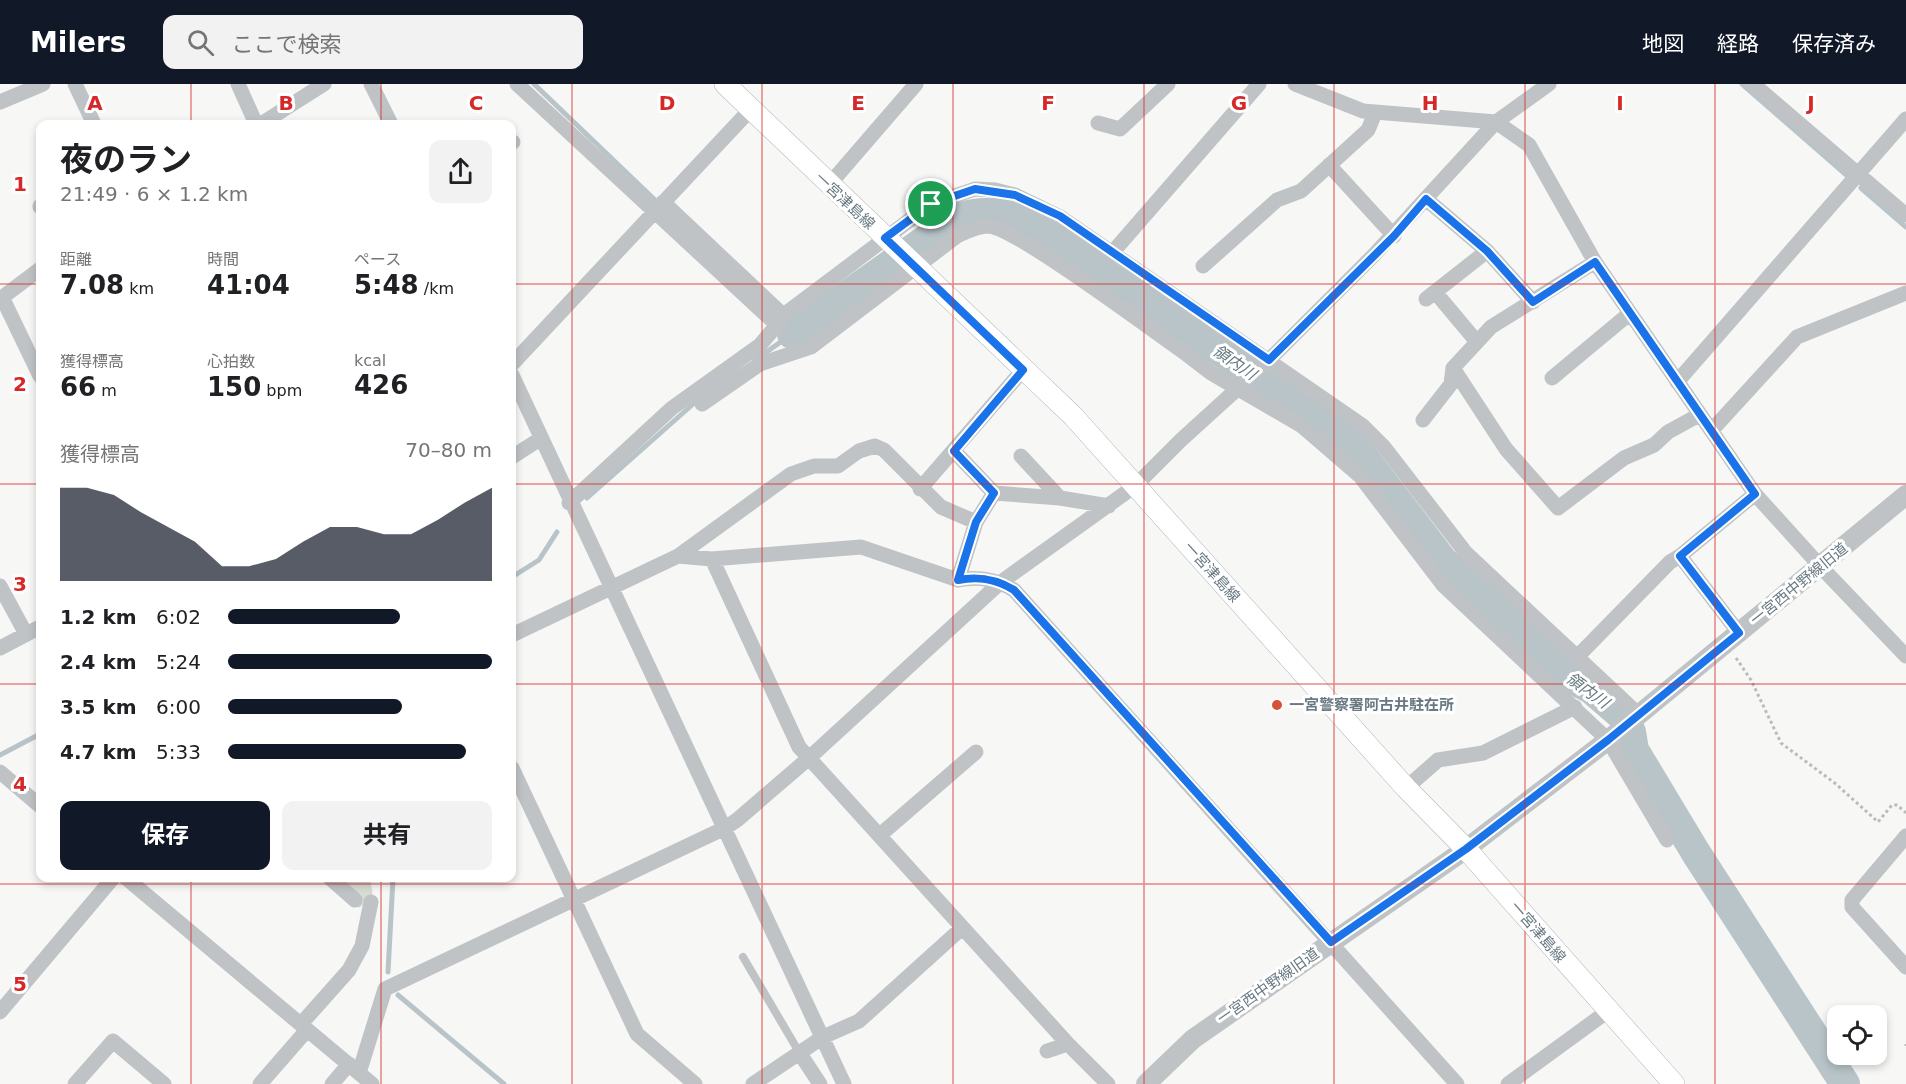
<!DOCTYPE html>
<html lang="ja">
<meta charset="utf-8">
<style>
:root{--surface:#fff;--page:#f2f2f2;--text:#202124;--muted:#757577;--accent:#111827}
body{margin:0;font-family:"DejaVu Sans","Noto Sans JP",sans-serif;background:var(--page);color:var(--text);height:100vh;display:flex;flex-direction:column;font-size:22px;white-space:nowrap}
*{box-sizing:border-box;margin:0}
p{font-size:20px;color:var(--muted)}
.icon{flex:none;width:33px;height:33px;fill:none;stroke:currentColor;stroke-width:2;stroke-linecap:round;stroke-linejoin:round}
.map{position:relative;flex:1;overflow:hidden}
.side{position:absolute;left:36px;top:36px;width:480px;height:762px;display:flex;flex-direction:column;background:var(--surface);border-radius:12px;box-shadow:0 3px 9px #0003}
.side>*{flex:none}
.controls{position:absolute;left:1827px;top:921px;display:grid;gap:12px}
.controls a{display:grid;place-items:center;width:60px;height:60px;border-radius:12px;background:var(--surface);box-shadow:0 3px 9px #0003;font-size:30px}
.pin{position:absolute;display:grid;place-items:center;width:51px;height:51px;color:#fff;margin:-26px;border:3px solid #fff;border-radius:50%;box-shadow:0 2px 6px #0007}
.round{display:grid;place-items:center;flex:none;width:63px;height:63px;border-radius:12px;background:var(--page)}
.overview{display:flex;align-items:center;justify-content:space-between;height:102px;padding:0 24px}
h1{font-size:33px;font-weight:700;line-height:45px}
.stats{display:grid;grid-template-columns:repeat(3,1fr);gap:9px;height:102px;padding:6px 24px}
.stats div{display:grid;align-content:center}
.stats b{font-size:26px;font-weight:700}
.stats small{font-size:16px;font-weight:400}
.stats p{font-size:16px}
.chart{height:168px;padding:12px 24px}
.chart p{display:flex;justify-content:space-between}
.chart svg{width:100%;height:108px;margin-top:6px;fill:var(--accent);opacity:.7}
.cta{display:flex;gap:12px;margin-top:auto;padding:12px 24px}
.cta a{flex:1;height:69px;border-radius:12px;background:var(--accent);color:#fff;font-size:24px;font-weight:700;line-height:69px;text-align:center}
.cta a+a{background:var(--page);color:var(--text)}
ul{padding:0 24px;list-style:none;font-size:20px}
li{display:grid;grid-template-columns:96px 72px 1fr;align-items:center;height:45px}
li i{height:15px;border-radius:8px;background:var(--accent)}
header{display:flex;align-items:center;gap:36px;box-sizing:border-box;height:84px;padding:0 30px;background:var(--accent);color:#fff}
header strong{font-size:28px}
nav{display:flex;gap:33px;margin-inline-start:auto;font-size:21px}
.search{width:420px;height:54px;background:var(--page);display:flex;align-items:center;gap:15px;box-sizing:border-box;padding:0 21px;border-radius:12px;color:var(--muted);font-size:22px}
.map>svg:first-child{display:block}
.green{fill:#d7dcd4}
.lines{fill:none;stroke-linecap:round;stroke-linejoin:round}
.stream{stroke:#b8c4c8;stroke-width:5}
.river{stroke:#b8c4c8;stroke-width:30}
.secondary-casing{stroke:#b1b7bb;stroke-width:22}
.path{stroke:#b9bcbe;stroke-width:3;stroke-dasharray:3 3;stroke-linecap:butt}
.service{stroke:#bfc3c6;stroke-width:8}
.minor{stroke:#bfc3c6;stroke-width:15}
.tertiary{stroke:#bfc3c6;stroke-width:20}
.secondary{stroke:#fff;stroke-width:21}
.route-casing{stroke:#fff;stroke-width:12}
.route{stroke:#1a73e8;stroke-width:8}
.grid{fill:none;stroke:#d62828;stroke-width:1.5;stroke-opacity:0.55}
.poi-dot{fill:#d55437;stroke:#fff;stroke-width:2}
.labels{text-anchor:middle;stroke-width:6;stroke-linejoin:round;paint-order:stroke}
.street-label{font-size:15px;fill:#697983;stroke:#fff}
.poi-label{font-size:15px;font-weight:bold;fill:#697983;stroke:#fff;text-anchor:start}
.water-label{font-size:16px;font-style:italic;fill:#65797f;stroke:#fff}
.grid-label{font-size:20px;text-anchor:middle;font-weight:bold;fill:#d62828;stroke:#fff;stroke-width:6;stroke-linejoin:round;paint-order:stroke}
</style>
<header>
<strong>Milers</strong>
<div class="search"><svg class="icon" aria-label="search" viewBox="0 0 24 24"><circle cx="10" cy="10" r="6"/><path d="M15 15l6 6"/></svg>ここで検索</div>
<nav><a>地図</a><a>経路</a><a>保存済み</a></nav>
</header>
<div class="map">
<svg width="1906" height="1000" viewBox="0 0 1906 1000">
<rect width="100%" height="100%" fill="#f7f7f5"/>
<path class="green" d="M335 794H370L373 812 359 824 344 811Z"/>
<g class="lines">
<path class="stream" d="M534 0 655 116
M1742 0 1851 95
M1861 104 1906 143
M755 276 792 250 783 240
M587 414 701 313
M512 493 539 476 557 448
M0 671 40 650
M388 888 393 794
M398 911 504 1000"/>
<path class="river" d="M792 250 958 133C991 125 1006 128 1036 142L1352 358 1443 477 1568 593 1591 605 1620 630
M1631 648 1634 666 1696 769 1845 1000"/>
<g class="secondary-casing">
<path id="secondary" d="M725 0 1073 332 1406 704 1466 765 1674 1000"/>
</g>
<path class="path" d="M1736 574 1751 596 1781 659 1836 700 1878 738 1892 721H1897L1906 729
M1906 960V962"/>
<path class="service" d="M743 873 799 968"/>
<path class="minor" d="M75 0 94 40
M238 0 256 40
M371 0 391 40
M517 0 777 241
M1295 0 1363 27 1496 38 1529 61 1595 178 1755 410 1821 483 1906 572
M1753 0 1906 131
M0 18 43 0
M1098 39 1120 45 1168 0
M261 40 324 0
M512 59 513 58
M1329 81 1394 152
M828 102 916 0
M1426 115 1487 167 1533 218
M663 118 784 232
M40 122V123
M1112 169 1259 0
M1595 178 1491 243 1453 284 1506 365 1558 424 1624 374 1654 361 1668 348 1699 331
M1203 182 1277 116 1301 107 1368 46 1375 29
M1435 208 1477 258
M2 213 40 292
M0 215 40 185
M1426 215 1487 167
M512 280 750 26
M512 291 844 1000
M1552 294 1629 230
M1677 298 1906 35
M702 320 760 280 811 263 957 152C966 148 977 142 988 142 1015 143 1153 247 1185 269L1211 289 1302 342 1360 392 1443 501 1608 656 1667 756
M1423 336 1451 300 1453 284
M1712 346 1797 253 1906 209
M954 367 994 409 1060 414 1109 422
M1021 372 1060 414
M512 373 540 355
M920 405 1023 286
M569 419 672 324 760 261 789 227 931 120 975 105 995 106 1015 111 1060 133 1363 342 1384 363 1466 469 1638 630
M678 472 791 390 814 382H838L859 367 875 362 884 366 941 423 976 438
M712 475 861 463 958 496C979 492 996 495 1014 506L1457 1000
M958 496 976 438 994 409
M0 502 26 550
M1739 549 1680 472 1755 410
M512 551 678 472 712 475 799 663 1068 960 1108 1000
M0 564 40 543
M1577 573 1670 478 1680 472
M512 684 637 950 695 1000
M0 688 40 722
M1406 704 1438 676 1483 669 1575 623
M880 751 976 668
M1906 752 1852 816V823L1906 883
M126 794 372 1000
M330 794 355 816
M0 928 113 794
M301 940 349 886 362 862 371 818
M1047 967 1068 960
M799 968 820 1000
M359 989 385 905 725 744 737 736 809 674 1001 498 1135 402 1181 356 1269 276 1373 172 1496 38 1549 0
M75 1000 113 957 164 1000
M260 1000 307 946
M332 1000 349 980
M753 1000 823 953 859 937 962 844
M1508 1000 1608 927"/>
<path class="tertiary" d="M1146 1000 1193 955 1466 765 1608 656 1906 411"/>
<use href="#secondary" class="secondary"/>
</g>
<g class="lines">
<g class="route-casing">
<path id="route" d="M975 105 1015 111 1060 132 1269 276 1394 152 1426 115 1487 167 1533 218 1595 178 1755 410 1680 472 1739 549 1608 656 1466 765 1331 858 1014 506C996 495 979 492 958 496L976 438 994 409 954 367 1023 286 885 154 931 120Z"/>
</g>
<use href="#route" class="route"/>
</g>
<path class="grid" d="M191 0V40M381 0V40M572 0V1000M762 0V1000M953 0V1000M1144 0V1000M1334 0V1000M1525 0V1000M1715 0V1000M0 200H40M512 200H1906M0 400H40M512 400H1906M0 600H40M512 600H1906M191 794V1000M381 794V1000M0 800H1906"/>
<circle class="poi-dot" cx="1277" cy="621" r="6"/>
<g class="labels">
<g class="street-label">
<text transform="translate(845 117) rotate(43)" y="5">一宮津島線</text>
<text transform="translate(1212 488) rotate(48)" y="5">一宮津島線</text>
<text transform="translate(1799 500) rotate(-39)" y="5">一宮西中野線旧道</text>
<text transform="translate(1538 848) rotate(49)" y="5">一宮津島線</text>
<text transform="translate(1268 902) rotate(-35)" y="5">一宮西中野線旧道</text>
</g>
<g class="poi-label">
<text x="1289" y="626">一宮警察署阿古井駐在所</text>
</g>
<g class="water-label">
<text transform="translate(1235 278) rotate(34)" y="6">領内川</text>
<text transform="translate(1588 606) rotate(36)" y="6">領内川</text>
</g>
</g>
<g class="grid-label">
<text x="95" y="26">A</text>
<text x="286" y="26">B</text>
<text x="476" y="26">C</text>
<text x="667" y="26">D</text>
<text x="858" y="26">E</text>
<text x="1048" y="26">F</text>
<text x="1239" y="26">G</text>
<text x="1430" y="26">H</text>
<text x="1620" y="26">I</text>
<text x="1811" y="26">J</text>
<text x="20" y="107">1</text>
<text x="20" y="307">2</text>
<text x="20" y="507">3</text>
<text x="20" y="707">4</text>
<text x="20" y="907">5</text>
</g>
</svg>
<div class="controls">
<a><svg class="icon" aria-label="locate" viewBox="0 0 24 24"><circle cx="12" cy="12" r="6"/><path d="M12 2v4M12 18v4M2 12h4M18 12h4"/></svg></a>
</div>
<div class="pin" style="left:931px;top:120px;background:#1e9e55"><svg class="icon" aria-label="arrive" viewBox="0 0 24 24"><path d="M6 21V4h12l-3 4 3 4H6"/></svg></div>
<section class="side">
<div class="overview"><div><h1>夜のラン</h1><p>21:49 · 6 × 1.2 km</p></div><a class="round"><svg class="icon" aria-label="share" viewBox="0 0 24 24"><path d="M12 15V3M7 8l5-5 5 5M5 13v7h14v-7"/></svg></a></div>
<div class="stats">
<div><p>距離</p><b>7.08<small> km</small></b></div>
<div><p>時間</p><b>41:04</b></div>
<div><p>ペース</p><b>5:48<small> /km</small></b></div>
</div>
<div class="stats">
<div><p>獲得標高</p><b>66<small> m</small></b></div>
<div><p>心拍数</p><b>150<small> bpm</small></b></div>
<div><p>kcal</p><b>426</b></div>
</div>
<div class="chart"><p><span>獲得標高</span>70–80 m</p>
<svg viewBox="0 0 160 44" preserveAspectRatio="none"><path d="M0 44V6L10 6L20 9L30 16L40 22L50 28L60 38L70 38L80 35L90 28L100 22L110 22L120 25L130 25L140 19L150 12L160 6V44z"/></svg>
</div>
<ul>
<li><b>1.2 km</b>6:02<i style="width:65%"></i></li>
<li><b>2.4 km</b>5:24<i style="width:100%"></i></li>
<li><b>3.5 km</b>6:00<i style="width:66%"></i></li>
<li><b>4.7 km</b>5:33<i style="width:90%"></i></li>
</ul>
<div class="cta"><a>保存</a><a>共有</a></div>
</section>
</div>
